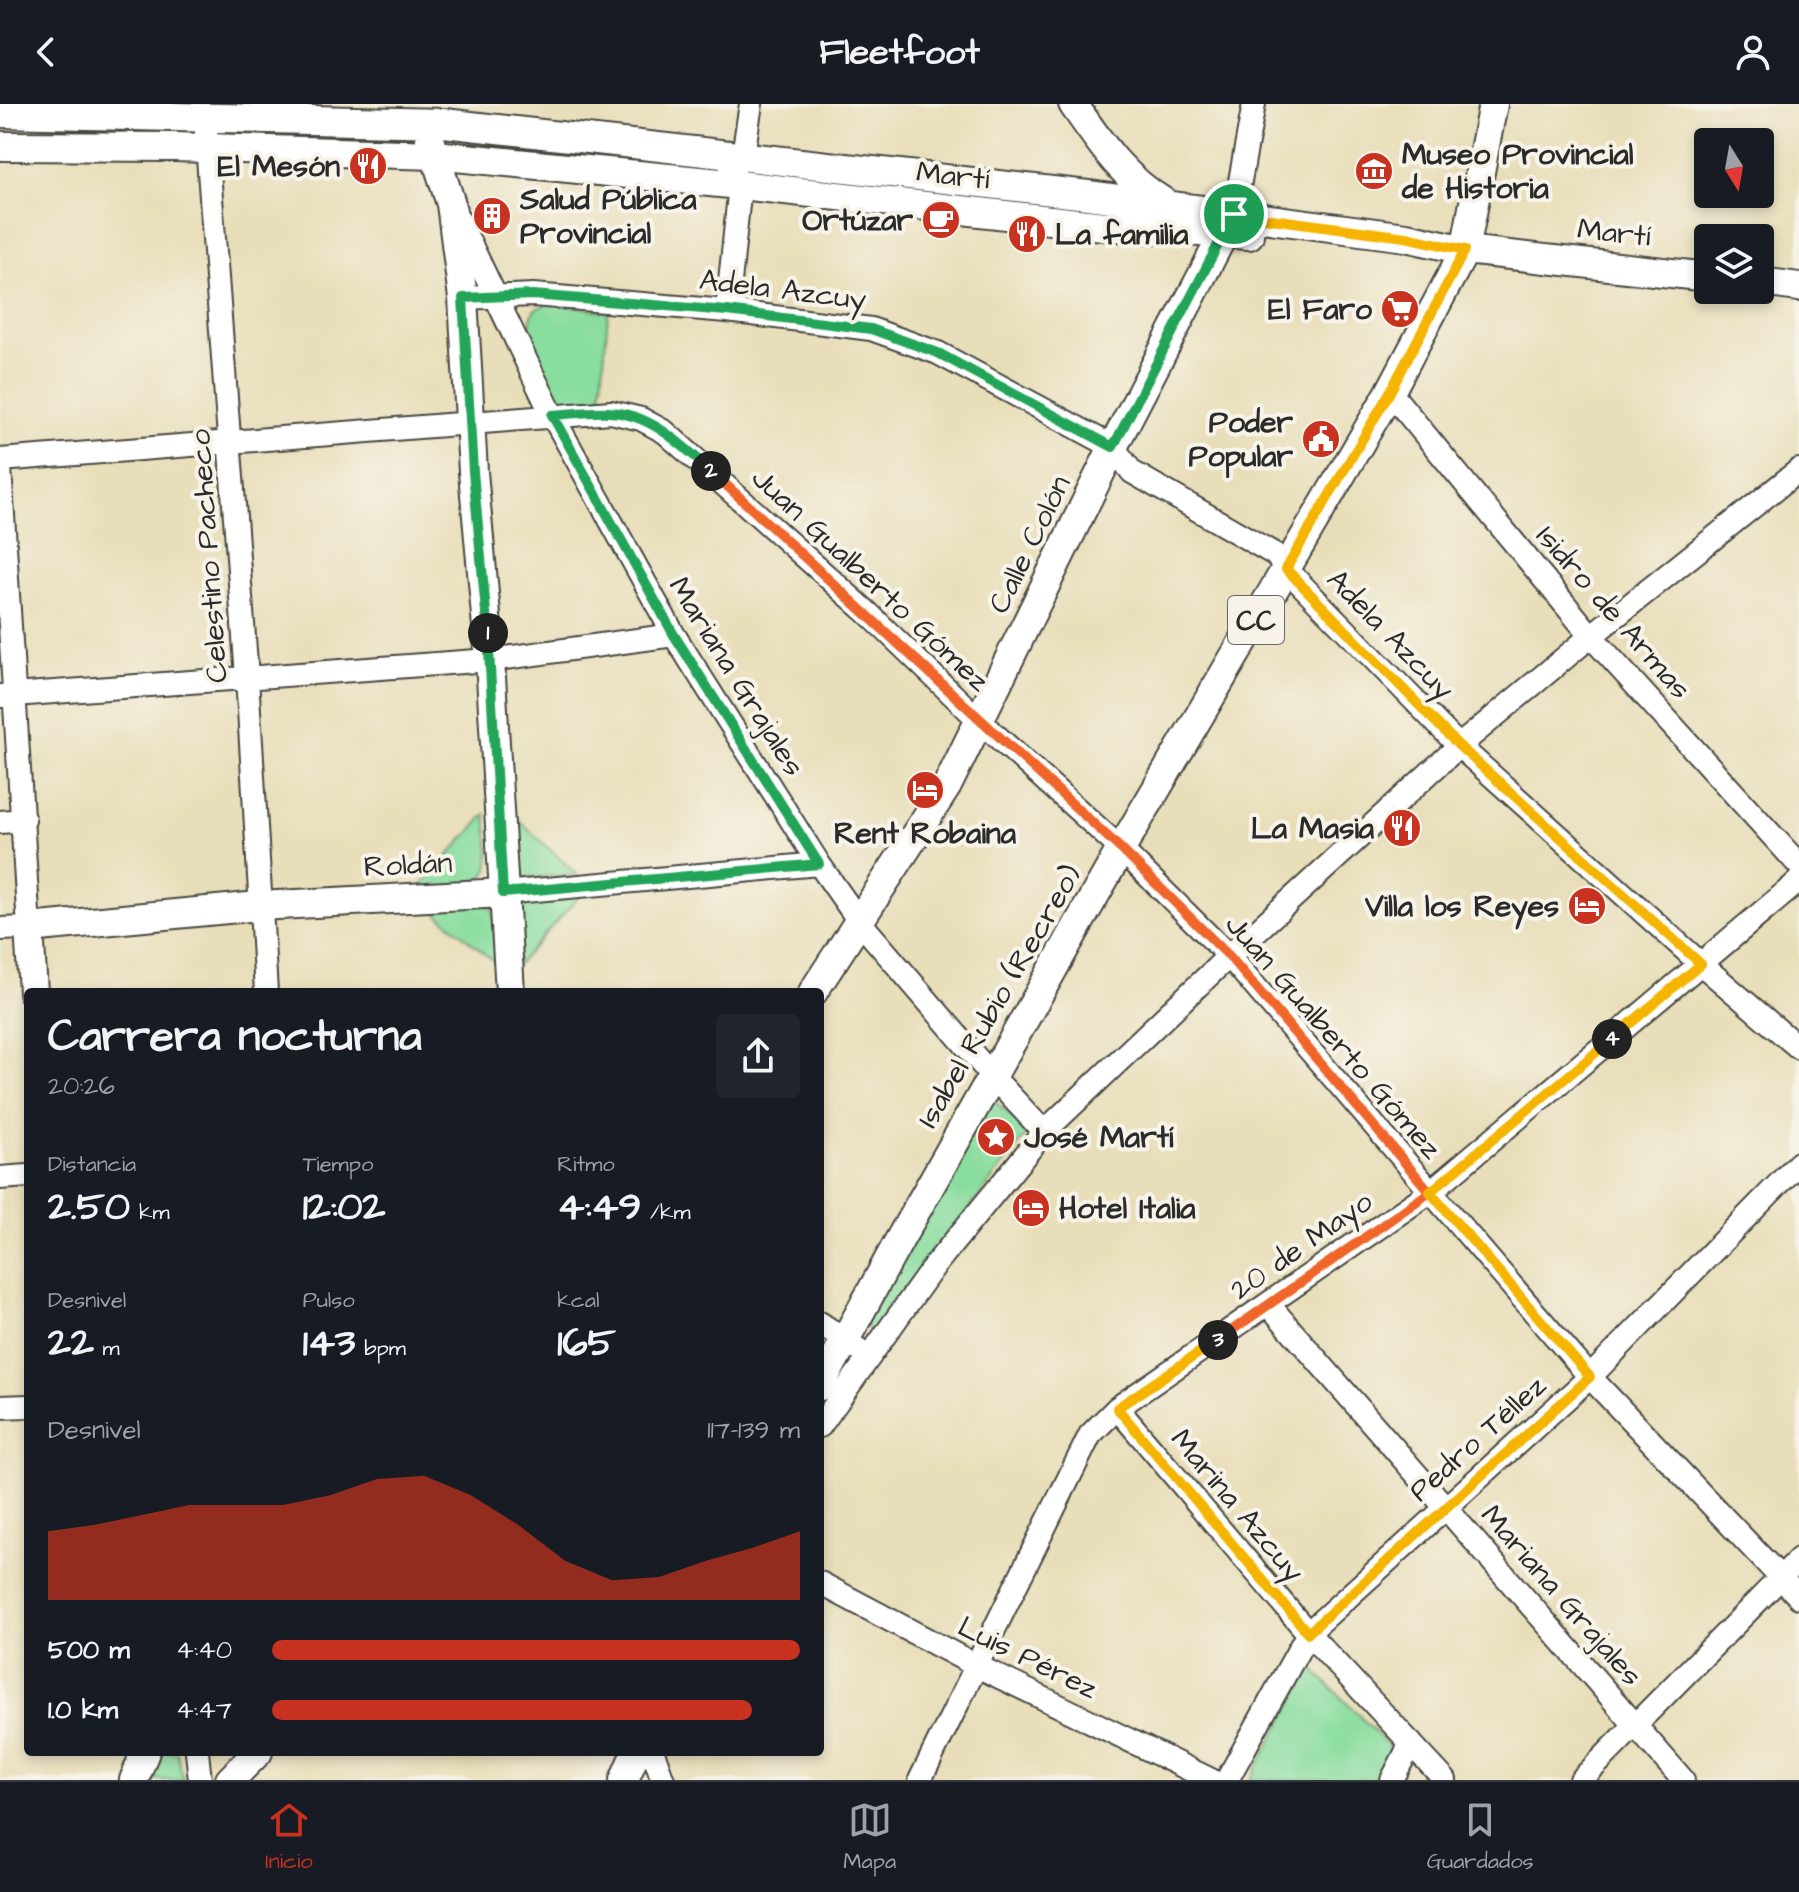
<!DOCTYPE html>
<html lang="es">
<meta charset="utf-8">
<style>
:root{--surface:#171b24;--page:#20242c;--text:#f1f3f6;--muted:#9ea1a6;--line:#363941;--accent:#c8321e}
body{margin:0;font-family:"Architects Daughter",sans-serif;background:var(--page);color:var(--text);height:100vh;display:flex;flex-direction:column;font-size:30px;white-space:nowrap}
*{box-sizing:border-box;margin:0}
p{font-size:26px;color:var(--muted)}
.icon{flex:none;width:44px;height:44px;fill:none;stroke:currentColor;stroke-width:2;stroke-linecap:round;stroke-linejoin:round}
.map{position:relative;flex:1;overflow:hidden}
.details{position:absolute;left:24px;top:884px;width:800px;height:768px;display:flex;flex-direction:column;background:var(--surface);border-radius:8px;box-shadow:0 4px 12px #0003}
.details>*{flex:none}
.needle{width:52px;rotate:169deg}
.tools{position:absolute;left:1694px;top:24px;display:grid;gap:16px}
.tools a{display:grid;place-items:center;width:80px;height:80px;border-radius:8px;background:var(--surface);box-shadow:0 4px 12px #0003;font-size:40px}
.pin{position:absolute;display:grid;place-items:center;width:68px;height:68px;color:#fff;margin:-34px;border:4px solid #fff;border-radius:50%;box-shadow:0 2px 8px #0007}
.km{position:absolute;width:40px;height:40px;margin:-20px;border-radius:50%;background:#222;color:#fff;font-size:22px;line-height:40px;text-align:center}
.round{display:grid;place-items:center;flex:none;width:84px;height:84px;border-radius:8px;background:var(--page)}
.summary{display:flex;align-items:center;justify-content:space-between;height:136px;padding:0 24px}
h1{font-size:44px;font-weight:800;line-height:60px}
.stats{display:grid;grid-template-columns:repeat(3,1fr);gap:12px;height:136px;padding:8px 24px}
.stats div{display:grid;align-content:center}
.stats b{font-size:40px;font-weight:800}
.stats small{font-size:22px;font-weight:400}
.stats p{font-size:22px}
.chart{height:224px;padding:16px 24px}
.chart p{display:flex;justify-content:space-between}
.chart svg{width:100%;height:144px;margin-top:8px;fill:var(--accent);opacity:.7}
ul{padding:0 24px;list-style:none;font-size:26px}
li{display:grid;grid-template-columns:128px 96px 1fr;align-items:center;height:60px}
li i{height:20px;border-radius:10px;background:var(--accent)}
header{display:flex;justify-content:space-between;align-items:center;height:104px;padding:0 24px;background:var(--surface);font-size:36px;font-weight:800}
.tab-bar{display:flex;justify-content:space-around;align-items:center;height:112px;border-top:2px solid var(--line);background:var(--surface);font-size:22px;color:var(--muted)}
.tab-bar a{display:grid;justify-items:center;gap:4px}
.tab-bar .selected{color:var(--accent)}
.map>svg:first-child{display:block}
.green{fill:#89dd9f;stroke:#5a8465;stroke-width:2}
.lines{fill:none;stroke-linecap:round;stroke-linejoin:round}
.minor-casing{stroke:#474640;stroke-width:26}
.major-casing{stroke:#474640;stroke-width:32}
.minor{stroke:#fff;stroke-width:22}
.major{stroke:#fff;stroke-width:28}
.split-1-casing{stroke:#fff;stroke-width:16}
.split-2-casing{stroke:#fff;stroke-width:16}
.split-3-casing{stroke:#fff;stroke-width:16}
.split-4-casing{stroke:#fff;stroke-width:16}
.split-5-casing{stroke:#fff;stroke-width:16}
.split-1{stroke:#22a559;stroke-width:10}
.split-2{stroke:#22a559;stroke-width:10}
.split-3{stroke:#f0652b;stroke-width:10}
.split-4{stroke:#f5b400;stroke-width:10}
.split-5{stroke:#f5b400;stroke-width:10}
.labels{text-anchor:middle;stroke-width:8;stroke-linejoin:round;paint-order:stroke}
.shield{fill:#f7f3e8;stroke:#686764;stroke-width:2}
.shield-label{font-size:28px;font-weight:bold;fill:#2b2b2b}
.poi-label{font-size:30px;font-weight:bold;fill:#2b2b2b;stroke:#f7f3e8;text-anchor:end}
.street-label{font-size:30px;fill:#2b2b2b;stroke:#f7f3e8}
</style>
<header><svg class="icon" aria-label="back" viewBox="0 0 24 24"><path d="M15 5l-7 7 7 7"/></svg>Fleetfoot<svg class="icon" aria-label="person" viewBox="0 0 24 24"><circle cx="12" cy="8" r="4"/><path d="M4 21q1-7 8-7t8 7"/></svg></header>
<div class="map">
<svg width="1799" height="1676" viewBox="0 0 1799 1676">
<rect width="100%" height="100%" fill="#f7f3e8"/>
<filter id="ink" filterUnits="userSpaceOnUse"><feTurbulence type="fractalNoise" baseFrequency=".0125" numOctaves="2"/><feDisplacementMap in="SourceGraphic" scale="16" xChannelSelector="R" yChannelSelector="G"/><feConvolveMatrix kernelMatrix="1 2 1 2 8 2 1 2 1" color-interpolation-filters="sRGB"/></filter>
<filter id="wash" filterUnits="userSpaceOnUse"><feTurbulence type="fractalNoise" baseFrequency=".006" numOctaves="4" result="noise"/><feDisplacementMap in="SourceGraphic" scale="32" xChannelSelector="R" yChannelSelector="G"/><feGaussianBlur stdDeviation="1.8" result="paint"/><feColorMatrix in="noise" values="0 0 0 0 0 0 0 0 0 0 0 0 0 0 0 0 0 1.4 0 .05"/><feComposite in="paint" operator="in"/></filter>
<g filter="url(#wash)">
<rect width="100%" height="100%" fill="#e8deb9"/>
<path class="green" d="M461 33 705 58 708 64 460 43Z
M550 198 608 208 601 294 567 296 554 289 526 230 534 206Z
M505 704 578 771 519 774 512 767Z
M486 710C487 726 491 746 489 761 485 787 439 782 420 783Z
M582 789 517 861 518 796Z
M485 798 493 807 498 861 429 802Z
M995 998 1027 1025V1030L876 1226 868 1225 864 1220 988 1000Z
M1312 1564 1393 1646 1378 1676H1250Z
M160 1648H177L183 1676H149Z"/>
</g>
<g filter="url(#ink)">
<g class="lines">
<g class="minor-casing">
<path id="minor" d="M206 27 247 573 266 888
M1234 110 1254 0
M459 116 552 311 674 531 819 760 859 817 992 972 1044 1028
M463 194 533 191 727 207 871 225 938 249 1113 343 1132 368 1276 451 1286 465 1459 642 1701 860 1799 944
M727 207 740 81 731 66 743 51 751 0
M1390 288 1591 532 1799 761
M0 356 611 308 641 315 665 328 868 509 981 618 1121 745 1229 852 1590 1273 1799 1493
M0 363 29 824 0 825
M0 592 490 556 674 531
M0 718 24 716
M503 789 819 760
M0 1074 28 1072
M1269 1201 1683 1676
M820 1219 858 1245
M0 1303 28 1302
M1117 1304 1308 1529 1445 1676
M820 1322 935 1161 1044 1028 1229 852 1459 642 1591 532 1799 366
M820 1479 975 1561 1211 1676
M197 1648 200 1676
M653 1648 663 1676
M920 1676 1090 1331 1117 1304 1430 1088 1799 777
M1227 1676 1308 1529 1590 1273 1799 1059
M1392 1676 1411 1639
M1581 1676 1799 1455"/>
</g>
<g class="major-casing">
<path id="major" d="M1073 0C1101 40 1122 73 1165 99
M0 9 444 19 1088 91 1406 133 1465 146 1708 173
M430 35 451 100 463 194 473 368 490 556 510 888
M0 42 173 43 435 51 740 81 1104 122 1249 131
M1760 178 1799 183
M33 888 29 824 259 802 503 789
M813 888 947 682 1113 343 1233 112
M820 1282 900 1135 1121 745 1390 288 1465 146 1493 0
M134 1676 145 1648
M230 1676 258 1648
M624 1676 636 1648"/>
</g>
<use href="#minor" class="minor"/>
<use href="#major" class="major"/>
</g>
</g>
<g class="lines" filter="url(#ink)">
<g class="split-1-casing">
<path id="split-1" d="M488 529 473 368 463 194 533 191 727 207 871 225 938 249 1113 343 1234 110"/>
</g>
<g class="split-2-casing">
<path id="split-2" d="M488 529 503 789 819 760 674 531 552 311C571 310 590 307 609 308 650 309 682 341 711 367"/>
</g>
<g class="split-3-casing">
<path id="split-3" d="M711 367 1121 745 1229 852 1430 1088 1218 1236"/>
</g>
<g class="split-4-casing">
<path id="split-4" d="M1218 1236 1117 1304 1308 1529 1590 1273 1430 1088 1612 935"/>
</g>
<g class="split-5-casing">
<path id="split-5" d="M1234 110 1406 133 1465 146 1390 288 1286 465 1459 642 1701 860 1612 935"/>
</g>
<use href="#split-1" class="split-1"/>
<use href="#split-2" class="split-2"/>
<use href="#split-3" class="split-3"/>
<use href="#split-4" class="split-4"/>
<use href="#split-5" class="split-5"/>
</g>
<defs>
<g id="restaurant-disc" transform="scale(2)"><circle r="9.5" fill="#c8321e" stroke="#f7f3e8"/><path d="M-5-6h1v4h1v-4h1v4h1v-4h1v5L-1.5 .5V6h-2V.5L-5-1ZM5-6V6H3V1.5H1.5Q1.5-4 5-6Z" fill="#fff"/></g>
<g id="museum-disc" transform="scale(2)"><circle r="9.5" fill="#c8321e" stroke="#f7f3e8"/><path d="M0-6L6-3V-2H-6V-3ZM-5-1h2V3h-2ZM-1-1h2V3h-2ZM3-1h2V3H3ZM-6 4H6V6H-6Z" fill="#fff"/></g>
<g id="building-disc" transform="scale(2)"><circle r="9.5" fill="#c8321e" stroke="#f7f3e8"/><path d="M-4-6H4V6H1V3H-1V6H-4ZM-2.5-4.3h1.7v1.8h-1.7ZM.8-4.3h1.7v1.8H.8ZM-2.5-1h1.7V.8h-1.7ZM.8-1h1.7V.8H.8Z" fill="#fff"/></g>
<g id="cafe-disc" transform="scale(2)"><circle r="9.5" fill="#c8321e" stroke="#f7f3e8"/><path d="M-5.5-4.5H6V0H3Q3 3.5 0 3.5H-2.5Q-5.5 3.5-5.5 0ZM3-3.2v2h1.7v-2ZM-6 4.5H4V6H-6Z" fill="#fff"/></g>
<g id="supermarket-disc" transform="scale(2)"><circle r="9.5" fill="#c8321e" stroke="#f7f3e8"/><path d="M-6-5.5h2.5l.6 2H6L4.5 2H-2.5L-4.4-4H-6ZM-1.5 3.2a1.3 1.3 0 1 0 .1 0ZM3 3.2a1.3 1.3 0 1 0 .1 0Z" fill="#fff"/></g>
<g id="civic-disc" transform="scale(2)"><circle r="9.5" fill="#c8321e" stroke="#f7f3e8"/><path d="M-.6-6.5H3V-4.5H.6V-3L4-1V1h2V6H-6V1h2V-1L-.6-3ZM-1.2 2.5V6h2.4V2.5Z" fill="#fff"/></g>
<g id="hotel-disc" transform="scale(2)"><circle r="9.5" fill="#c8321e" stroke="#f7f3e8"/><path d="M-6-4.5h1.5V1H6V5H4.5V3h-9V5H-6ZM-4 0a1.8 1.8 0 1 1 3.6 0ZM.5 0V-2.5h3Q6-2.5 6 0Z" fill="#fff"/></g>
<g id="sight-disc" transform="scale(2)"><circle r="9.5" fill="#c8321e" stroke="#f7f3e8"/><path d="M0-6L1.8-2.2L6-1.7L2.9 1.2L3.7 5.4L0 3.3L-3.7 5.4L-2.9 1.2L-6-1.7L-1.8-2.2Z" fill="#fff"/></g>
</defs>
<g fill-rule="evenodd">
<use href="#restaurant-disc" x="368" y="62"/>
<use href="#museum-disc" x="1374" y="67"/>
<use href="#building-disc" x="492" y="112"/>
<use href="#cafe-disc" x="941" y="116"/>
<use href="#restaurant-disc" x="1027" y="130"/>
<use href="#supermarket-disc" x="1400" y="205"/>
<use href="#civic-disc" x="1321" y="335"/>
<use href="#hotel-disc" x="925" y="686"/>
<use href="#restaurant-disc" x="1402" y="724"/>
<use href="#hotel-disc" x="1587" y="802"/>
<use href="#sight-disc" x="996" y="1033"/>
<use href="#hotel-disc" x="1031" y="1104"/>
</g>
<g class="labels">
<rect class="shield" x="1228" y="492" width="56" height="48" rx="6"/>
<g class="shield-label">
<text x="1256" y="526">CC</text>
</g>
<g class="poi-label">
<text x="1402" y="60" text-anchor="start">Museo Provincial<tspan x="1402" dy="34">de Historia</tspan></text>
<text x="340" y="72">El Mesón</text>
<text x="520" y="105" text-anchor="start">Salud Pública<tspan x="520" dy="34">Provincial</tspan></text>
<text x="913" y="126">Ortúzar</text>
<text x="1055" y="140" text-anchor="start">La familia</text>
<text x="1372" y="215">El Faro</text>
<text x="1293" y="328">Poder<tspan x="1293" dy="34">Popular</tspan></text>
<text x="1374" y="734">La Masia</text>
<text x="925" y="739" text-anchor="middle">Rent Robaina</text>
<text x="1559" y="812">Villa los Reyes</text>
<text x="1024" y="1043" text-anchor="start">José Martí</text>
<text x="1059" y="1114" text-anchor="start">Hotel Italia</text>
</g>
<g class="street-label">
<text transform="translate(953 71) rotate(6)" y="10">Martí</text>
<text transform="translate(1614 128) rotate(6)" y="10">Martí</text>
<text transform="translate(783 185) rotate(7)" y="10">Adela Azcuy</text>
<text transform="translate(1029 440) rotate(-64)" y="10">Calle Colón</text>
<text transform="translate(208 452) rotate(-94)" y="10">Celestino Pacheco</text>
<text transform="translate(871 475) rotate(43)" y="10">Juan Gualberto Gómez</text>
<text transform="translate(1614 508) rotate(49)" y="10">Isidro de Armas</text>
<text transform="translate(1391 530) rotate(46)" y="10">Adela Azcuy</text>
<text transform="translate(737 572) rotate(58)" y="10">Mariana Grajales</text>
<text transform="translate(408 760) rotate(-3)" y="10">Roldán</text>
<text transform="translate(999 892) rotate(-60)" y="10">Isabel Rubio (Recreo)</text>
<text transform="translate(1334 932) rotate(49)" y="10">Juan Gualberto Gómez</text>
<text transform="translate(1301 1141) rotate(-35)" y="10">20 de Mayo</text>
<text transform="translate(1477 1334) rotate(-42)" y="10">Pedro Téllez</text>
<text transform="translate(1238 1401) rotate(50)" y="10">Marina Azcuy</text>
<text transform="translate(1562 1491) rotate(49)" y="10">Mariana Grajales</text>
<text transform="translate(1028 1553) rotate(26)" y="10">Luis Pérez</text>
</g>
</g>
</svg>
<div class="tools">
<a><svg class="needle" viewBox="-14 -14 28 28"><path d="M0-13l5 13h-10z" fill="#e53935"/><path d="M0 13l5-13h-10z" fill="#9ea1a6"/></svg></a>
<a><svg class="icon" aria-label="layers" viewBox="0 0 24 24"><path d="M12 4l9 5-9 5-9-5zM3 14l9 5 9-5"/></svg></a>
</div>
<div class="pin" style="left:1234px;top:110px;background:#1e9e55"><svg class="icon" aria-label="arrive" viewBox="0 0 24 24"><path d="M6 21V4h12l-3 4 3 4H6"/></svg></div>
<b class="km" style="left:488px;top:529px">1</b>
<b class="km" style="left:711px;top:367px">2</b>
<b class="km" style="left:1218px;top:1236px">3</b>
<b class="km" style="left:1612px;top:935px">4</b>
<section class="details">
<div class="summary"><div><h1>Carrera nocturna</h1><p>20:26</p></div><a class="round"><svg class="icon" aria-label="share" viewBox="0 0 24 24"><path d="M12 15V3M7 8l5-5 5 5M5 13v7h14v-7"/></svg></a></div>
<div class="stats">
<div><p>Distancia</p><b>2.50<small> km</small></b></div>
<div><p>Tiempo</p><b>12:02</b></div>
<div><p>Ritmo</p><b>4:49<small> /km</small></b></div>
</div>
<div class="stats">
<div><p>Desnivel</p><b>22<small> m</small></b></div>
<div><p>Pulso</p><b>143<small> bpm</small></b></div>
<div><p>kcal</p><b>165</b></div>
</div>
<div class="chart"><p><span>Desnivel</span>117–139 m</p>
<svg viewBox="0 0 160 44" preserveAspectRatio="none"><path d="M0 44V23L10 21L20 18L30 15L40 15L50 15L60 12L70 7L80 6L90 12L100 21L110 32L120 38L130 37L140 32L150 28L160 23V44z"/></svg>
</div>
<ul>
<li><b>500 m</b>4:40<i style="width:100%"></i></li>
<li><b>1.0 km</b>4:47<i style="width:91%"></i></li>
</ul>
</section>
</div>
<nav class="tab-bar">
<a class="selected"><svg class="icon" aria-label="home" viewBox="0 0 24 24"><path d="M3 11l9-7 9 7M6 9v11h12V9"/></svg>Inicio</a>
<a><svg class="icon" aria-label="map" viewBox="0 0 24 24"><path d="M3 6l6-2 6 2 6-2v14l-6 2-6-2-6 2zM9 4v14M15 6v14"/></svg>Mapa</a>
<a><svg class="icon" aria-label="saved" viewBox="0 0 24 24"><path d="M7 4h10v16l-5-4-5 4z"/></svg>Guardados</a>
</nav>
